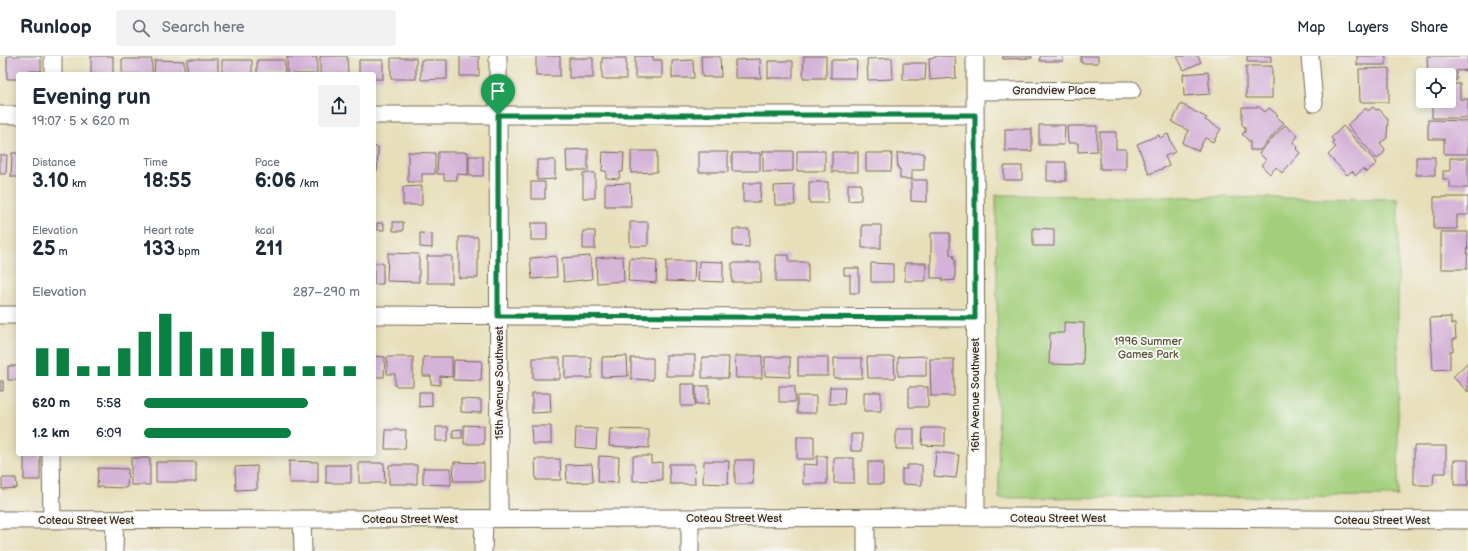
<!DOCTYPE html>
<meta charset="utf-8">
<style>
:root{--surface:#fff;--page:#f2f2f3;--text:#1f2937;--muted:#747a83;--line:#e0e1e3;--accent:#0b8043}
body{margin:0;font-family:"Balsamiq Sans",sans-serif;background:var(--page);color:var(--text);height:100vh;display:flex;flex-direction:column;font-size:15px;white-space:nowrap}
*{box-sizing:border-box;margin:0}
p{font-size:13px;color:var(--muted)}
.icon{flex:none;width:22px;height:22px;fill:none;stroke:currentColor;stroke-width:2;stroke-linecap:round;stroke-linejoin:round}
.map{position:relative;flex:1;overflow:hidden}
.side{position:absolute;left:16px;top:16px;width:360px;height:384px;display:flex;flex-direction:column;background:var(--surface);border-radius:4px;box-shadow:0 2px 10px #0003}
.side>*{flex:none}
.fabs{position:absolute;left:1416px;top:12px;display:grid;gap:8px}
.fabs a{display:grid;place-items:center;width:40px;height:40px;border-radius:4px;background:var(--surface);box-shadow:0 2px 10px #0003;font-size:20px}
.pin{position:absolute;display:grid;place-items:center;width:34px;height:34px;color:#fff;margin:-41px -17px;border-radius:50% 50% 50% 0;rotate:-45deg;box-shadow:0 0 4px #0007}
.pin .icon{rotate:45deg}
.round{display:grid;place-items:center;flex:none;width:42px;height:42px;border-radius:4px;background:var(--page)}
.summary{display:flex;align-items:center;justify-content:space-between;height:68px;padding:0 16px}
h1{font-size:22px;font-weight:800;line-height:30px}
.metrics{display:grid;grid-template-columns:repeat(3,1fr);gap:6px;height:68px;padding:4px 16px}
.metrics div{display:grid;align-content:center}
.metrics b{font-size:20px;font-weight:800}
.metrics small{font-size:11px;font-weight:400}
.metrics p{font-size:11px}
.chart{height:112px;padding:8px 16px}
.chart p{display:flex;justify-content:space-between}
.chart svg{width:100%;height:72px;margin-top:4px;stroke:var(--accent);stroke-width:6}
ul{padding:0 16px;list-style:none;font-size:13px}
li{display:grid;grid-template-columns:64px 48px 1fr;align-items:center;height:30px}
li i{height:10px;border-radius:5px;background:var(--accent)}
header{display:flex;align-items:center;gap:24px;box-sizing:border-box;height:56px;padding:0 20px;background:var(--surface);border-bottom:1px solid var(--line)}
header strong{font-size:19px}
nav{display:flex;gap:22px;margin-inline-start:auto;font-size:14px}
.search{width:280px;height:36px;background:var(--page);display:flex;align-items:center;gap:10px;box-sizing:border-box;padding:0 14px;border-radius:4px;color:var(--muted);font-size:15px}
.map>svg:first-child{display:block}
.green{fill:#a3cf7c;stroke:#6f7c4d}
.building{fill:#d5b3d8}
.lines{fill:none;stroke-linecap:round;stroke-linejoin:round}
.minor-casing{stroke:#776955;stroke-width:19}
.minor{stroke:#fff;stroke-width:17}
.route-casing{stroke:#fff;stroke-width:8}
.route{stroke:#0b8043;stroke-width:5}
.labels{text-anchor:middle;stroke-width:4;stroke-linejoin:round;paint-order:stroke}
.street-label{font-size:11px;fill:#3b2a1e;stroke:#f6f6f2}
.park-label{font-size:11px;fill:#555336;stroke:#f6f6f2}
</style>
<header>
<strong>Runloop</strong>
<div class="search"><svg class="icon" aria-label="search" viewBox="0 0 24 24"><circle cx="10" cy="10" r="6"/><path d="M15 15l6 6"/></svg>Search here</div>
<nav><a>Map</a><a>Layers</a><a>Share</a></nav>
</header>
<div class="map">
<svg width="1468" height="495" viewBox="0 0 1468 495">
<rect width="100%" height="100%" fill="#f6f6f2"/>
<filter id="ink" filterUnits="userSpaceOnUse"><feTurbulence type="fractalNoise" baseFrequency=".025" numOctaves="2"/><feDisplacementMap in="SourceGraphic" scale="8" xChannelSelector="R" yChannelSelector="G"/><feConvolveMatrix kernelMatrix="1 2 1 2 8 2 1 2 1" color-interpolation-filters="sRGB"/></filter>
<filter id="wash" filterUnits="userSpaceOnUse"><feTurbulence type="fractalNoise" baseFrequency=".012" numOctaves="4" result="noise"/><feDisplacementMap in="SourceGraphic" scale="16" xChannelSelector="R" yChannelSelector="G"/><feGaussianBlur stdDeviation="0.9" result="paint"/><feColorMatrix in="noise" values="0 0 0 0 0 0 0 0 0 0 0 0 0 0 0 0 0 1.4 0 .05"/><feComposite in="paint" operator="in"/></filter>
<g filter="url(#wash)">
<rect width="100%" height="100%" fill="#e7dfba"/>
<path class="green" d="M996 139 1398 143V440L999 442Z"/>
<g id="blocks">
<path class="building" d="M7 0H41V15H27V18H18V23H7Z
M91 0H113V18H91Z
M320 0H347L348 18H320Z
M460 0H479V20H460Z
M536 0H560V20H536Z
M635 0H653V4H662V22H635Z
M701 0H720L721 21H702Z
M804 0H826V22H803Z
M936 0H955L956 22 930 24 929 2 936 1Z
M1003 0H1032V2L1003 3Z
M1040 0H1063V5H1040Z
M1081 0H1098V7H1081Z
M1177 0H1198L1201 6 1184 14Z
M1247 0H1271V6H1247Z
M1357 0H1386V9H1357Z
M1427 0H1468V14L1456 15 1457 24H1449V19H1428Z
M287 1H317V18H287Z
M391 2H416V23H391Z
M569 2H593V22H569Z
M602 2H626V23H602Z
M892 2 893 23 868 24 867 3Z
M122 3H152V18H122Z
M187 3H218V18H187Z
M760 3 761 22H735V4Z
M155 4 184 5V18H154Z
M222 4H252V18H222Z
M257 4H284L285 18H257Z
M359 4H383V23H374V18H359Z
M421 4H447V23L421 24Z
M693 4 694 22H672V5Z
M831 4H857L856 22H831Z
M768 5H793V22H768Z
M903 7H926L925 24H903Z
M1246 10H1272V42H1246Z
M1389 12V46H1360L1359 13Z
M1208 16 1210 38 1184 40 1183 18Z
M1449 28H1460V43H1468V62H1432V45H1449Z
M1181 48 1207 62 1205 64 1221 73 1213 86 1205 82 1198 95 1182 87 1189 75 1172 66Z
M1242 51H1259L1265 56 1269 52 1278 59 1276 60 1284 67 1260 94H1250V86L1242 78 1245 76V71L1242 69Z
M1373 51 1376 54 1379 53 1388 63 1387 82 1380 87 1385 93 1384 97 1377 103 1347 69 1366 52 1368 55Z
M1428 64 1468 65V98H1444V83H1428Z
M1039 69H1065L1064 89H1039Z
M1285 69 1298 80 1293 86 1298 91 1296 93 1300 97 1282 117 1276 111 1270 118 1261 109 1266 104 1259 97Z
M1067 70H1097V95L1078 96V87H1068Z
M1343 70 1377 107 1366 116 1363 113 1356 119 1352 115 1347 119 1328 99 1336 91 1332 87 1334 85 1331 82Z
M1005 73H1032V95H1005Z
M1100 76H1116V93H1126V113H1100Z
M1168 78 1175 96 1165 100 1169 110 1149 118 1137 88 1159 79 1160 82Z
M374 91H378L377 115H374Z
M588 93V114H567L566 94Z
M631 95H657V116L631 117Z
M763 95H793V115L763 116Z
M797 95H825V115H797Z
M408 96 435 97V118H422V126H408Z
M438 96H468V119L457 118V124H444V118H437Z
M603 96 624 97 623 116H620L619 123 606 122V115H602Z
M699 96H728V116H699Z
M832 96H858V116H832Z
M12 97H18V121H11Z
M732 97H760V115H732Z
M866 97H892L891 115H866Z
M897 97H924V114H912V123H900V113H898Z
M0 99H7L6 118H0Z
M469 100H483V120H469Z
M1416 101H1435V119H1416Z
M1450 102H1468V132H1450V123H1443V115H1450Z
M537 104H555V123L537 124Z
M1047 106H1066V125H1047Z
M1004 110H1022V124H1004Z
M583 117H595V142H583Z
M911 124H927V146L911 145Z
M531 126H545V143H531Z
M809 126H828V147H809Z
M630 127 631 150H605V128Z
M743 127H761L760 146H743Z
M848 128H861V144L848 145Z
M794 129 795 149H775L774 130Z
M422 130V149H403V131Z
M1434 141H1468V159H1457V173H1434Z
M393 166H403V175H393Z
M630 166H648V190H630Z
M377 167H384V174H377Z
M531 167H547V184H531Z
M862 169H881V192H862Z
M1033 172 1054 173V190H1033Z
M733 173H749V191L733 190Z
M583 175H595V193H583Z
M1441 176H1468L1467 213H1441Z
M420 177 432 178V192L420 191Z
M931 177H950V199H953L954 203H955V224L942 225V222H931Z
M459 181H478V222H459Z
M388 197 419 198V226L387 225Z
M776 199H789V206H808V226H776Z
M427 200H452V227H427Z
M556 200 557 221 532 223 530 202Z
M590 200 592 223 564 226 562 202Z
M623 200 624 225 597 227 596 202Z
M630 202 657 204 656 227 628 225Z
M666 205H695L694 226 666 225Z
M699 205 723 206V226L698 225Z
M374 207H383V228H374Z
M732 207H761V226H732Z
M871 207 893 208V226H871Z
M905 207H926V225H905Z
M844 212H859V237H850V219H844Z
M1451 261V268H1455L1456 283H1453V295H1450V313L1433 314 1430 262Z
M1064 266 1084 267 1083 309 1049 308 1050 277H1064Z
M666 299H695V320H666Z
M374 300 385 301 384 321H374Z
M627 300 628 320 602 321V301Z
M735 300H762V322H736Z
M926 300V320H898V301Z
M387 301H413V330H395V318H387Z
M423 301H452V321L440 320V329L431 328V320H423Z
M565 301H591L592 322H565Z
M702 301H729L728 322H702Z
M765 301H790V321L765 320Z
M798 301H828V320H798Z
M867 301H894L895 322H868Z
M533 302H560V323H533Z
M631 302H653V324L631 323Z
M834 302H862V322H834Z
M930 303H954V340H931Z
M454 304 482 305 481 325 453 324Z
M1468 306V336L1453 321Z
M8 310H18V324H8Z
M0 325H3V335H0Z
M681 328H695V350H681Z
M696 330H709V348H696Z
M779 330H795V346H779Z
M830 331H845L844 348H829Z
M909 331H928V351H909Z
M419 336H432V350L419 351Z
M864 336H881V355H864Z
M532 337H550L551 356 532 357Z
M797 340H816V357H797Z
M461 343 481 344V357L461 356Z
M464 369 484 370V388H464Z
M531 370H551V388H532Z
M436 371H448V385H436Z
M576 372 597 373 596 393 575 391Z
M923 372H945V390L922 389Z
M462 373V382H453V374Z
M610 373 649 374V392L609 390Z
M896 373H914V393H896Z
M386 374H406L405 393H385Z
M851 378H862V395H851Z
M797 380H814V403H797Z
M1414 390H1446V417H1434L1433 429H1414Z
M936 396 959 399 956 422 934 420Z
M24 398H40V424H24Z
M599 400 619 401 618 427 598 426Z
M633 400H651V407L662 406V424L633 425Z
M817 400H827V428H803V408L817 409Z
M131 402H150V429H131Z
M834 402H854V427H834Z
M535 403H560L561 424H536Z
M735 404H754L753 428H735Z
M1454 404H1468V429H1454Z
M289 405 318 406V427H289Z
M704 405H729L728 428 703 427Z
M156 406H196V426H156Z
M454 406 484 407V425H453Z
M868 406H883V428H868Z
M359 407H384L385 427H359Z
M592 408 593 426 567 427 566 409Z
M669 408H694L695 428H670Z
M326 409H351V427H326Z
M389 409H417V428H389Z
M907 409H922V429L902 428V413H907Z
M257 410V433L236 434 235 411Z
M98 412 128 413 127 432 97 431Z
M423 412H451V429L423 428Z
M2 422H16L17 432 2 433Z"/>
</g>
</g>
<g filter="url(#ink)">
<use href="#blocks" fill-opacity="0" stroke="#776955" stroke-width="1"/>
<g class="lines">
<g class="minor-casing">
<path id="minor" d="M53 0V18
M498 0 499 463
M975 0 976 461
M1310 0 1314 47
M975 35 1132 34
M0 59H18
M374 59H975
M0 259H18
M374 259 975 262
M51 398 52 464
M866 462V495
M302 463 303 495
M0 464 993 461 1468 464
M114 495 115 464
M483 495 484 463
M690 495V462"/>
</g>
<use href="#minor" class="minor"/>
</g>
</g>
<g class="lines" filter="url(#ink)">
<g class="route-casing">
<path id="route" d="M498 59H975V262L498 260Z"/>
</g>
<use href="#route" class="route"/>
</g>
<g class="labels">
<g class="street-label">
<text x="1054" y="38">Grandview Place</text>
<text transform="translate(499 327) rotate(-90)" y="4">15th Avenue Southwest</text>
<text transform="translate(975 339) rotate(-90)" y="4">16th Avenue Southwest</text>
<text x="734" y="466">Coteau Street West</text>
<text x="1058" y="466">Coteau Street West</text>
<text x="410" y="467">Coteau Street West</text>
<text x="86" y="468">Coteau Street West</text>
<text x="1382" y="468">Coteau Street West</text>
</g>
<g class="park-label">
<text x="1148" y="289">1996 Summer<tspan x="1148" dy="13">Games Park</tspan></text>
</g>
</g>
</svg>
<div class="fabs">
<a><svg class="icon" aria-label="locate" viewBox="0 0 24 24"><circle cx="12" cy="12" r="6"/><path d="M12 2v4M12 18v4M2 12h4M18 12h4"/></svg></a>
</div>
<div class="pin" style="left:498px;top:59px;background:#1e9e55"><svg class="icon" aria-label="arrive" viewBox="0 0 24 24"><path d="M6 21V4h12l-3 4 3 4H6"/></svg></div>
<section class="side">
<div class="summary"><div><h1>Evening run</h1><p>19:07 · 5 × 620 m</p></div><a class="round"><svg class="icon" aria-label="share" viewBox="0 0 24 24"><path d="M12 15V3M7 8l5-5 5 5M5 13v7h14v-7"/></svg></a></div>
<div class="metrics">
<div><p>Distance</p><b>3.10<small> km</small></b></div>
<div><p>Time</p><b>18:55</b></div>
<div><p>Pace</p><b>6:06<small> /km</small></b></div>
</div>
<div class="metrics">
<div><p>Elevation</p><b>25<small> m</small></b></div>
<div><p>Heart rate</p><b>133<small> bpm</small></b></div>
<div><p>kcal</p><b>211</b></div>
</div>
<div class="chart"><p><span>Elevation</span>287–290 m</p>
<svg viewBox="0 0 160 44" preserveAspectRatio="none"><path d="M5 44V27M15 44V27M25 44V38M35 44V38M45 44V27M55 44V17M65 44V6M75 44V17M85 44V27M95 44V27M105 44V27M115 44V17M125 44V27M135 44V38M145 44V38M155 44V38"/></svg>
</div>
<ul>
<li><b>620 m</b>5:58<i style="width:76%"></i></li>
<li><b>1.2 km</b>6:09<i style="width:68%"></i></li>
</ul>
</section>
</div>
